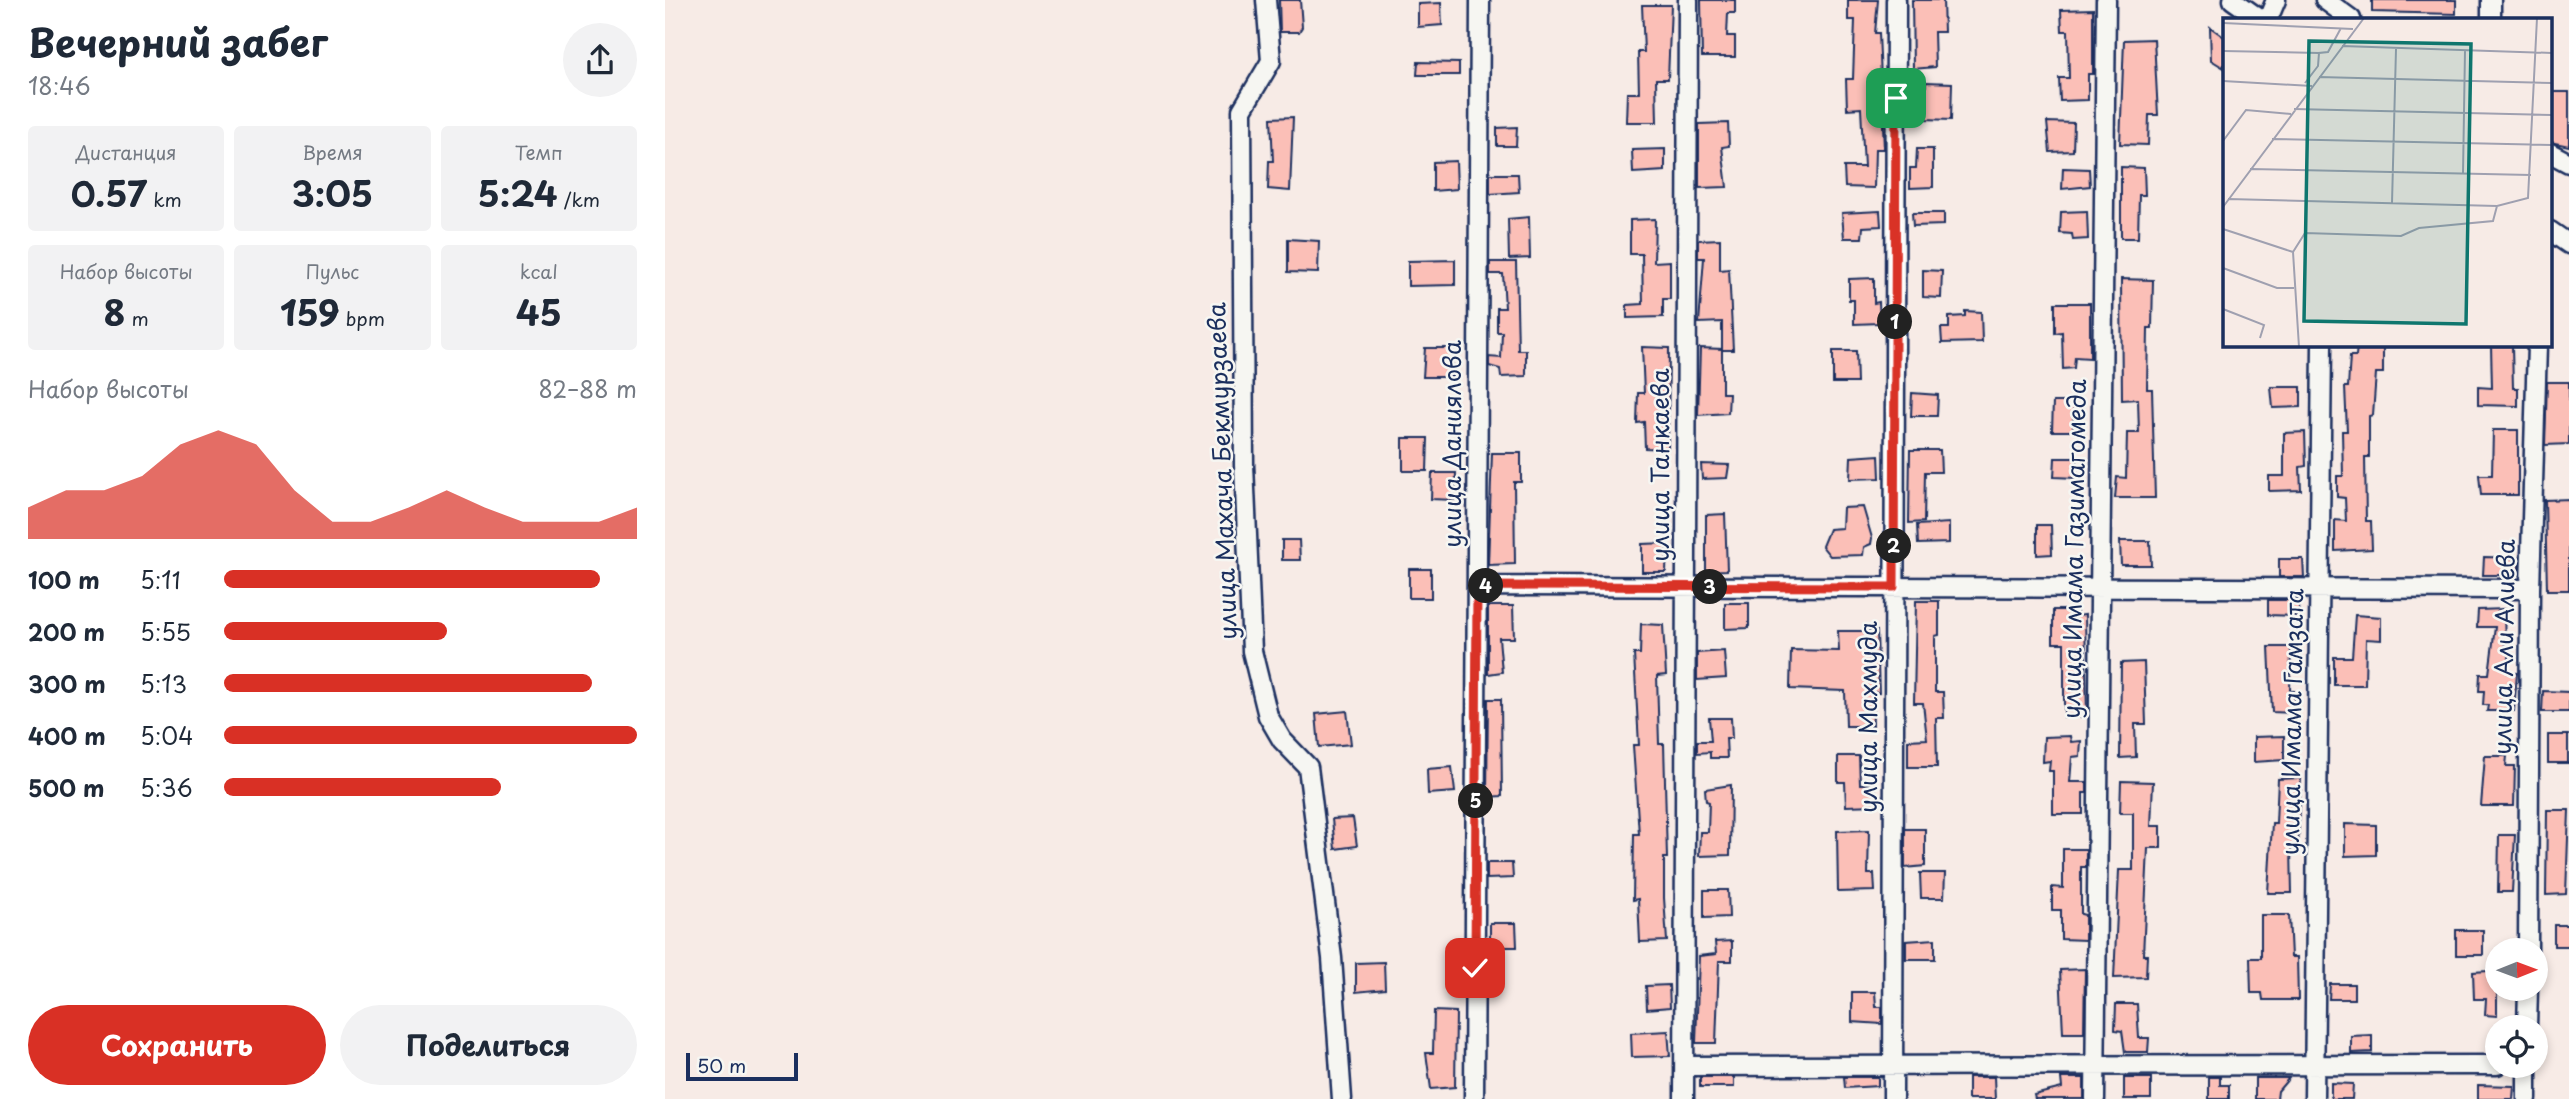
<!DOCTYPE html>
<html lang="ru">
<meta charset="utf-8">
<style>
:root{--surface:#fff;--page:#f2f2f3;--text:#1f2937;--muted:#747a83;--accent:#d93025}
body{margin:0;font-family:"Playpen Sans",sans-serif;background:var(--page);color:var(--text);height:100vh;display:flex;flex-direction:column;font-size:26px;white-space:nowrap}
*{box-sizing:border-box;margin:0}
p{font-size:23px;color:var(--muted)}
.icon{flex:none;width:38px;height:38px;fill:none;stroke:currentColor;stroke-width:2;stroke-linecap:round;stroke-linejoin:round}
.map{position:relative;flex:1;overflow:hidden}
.panel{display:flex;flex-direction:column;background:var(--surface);width:665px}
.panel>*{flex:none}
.needle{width:46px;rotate:89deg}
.controls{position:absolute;left:1820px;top:938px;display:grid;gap:14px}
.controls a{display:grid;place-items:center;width:63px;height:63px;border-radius:50%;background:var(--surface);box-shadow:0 4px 10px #0003;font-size:35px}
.scale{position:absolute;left:21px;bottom:18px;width:112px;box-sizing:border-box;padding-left:7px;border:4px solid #1b2f5e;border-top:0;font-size:19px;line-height:24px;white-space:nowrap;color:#1b2f5e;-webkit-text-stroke:5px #f6f6f2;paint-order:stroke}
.pin{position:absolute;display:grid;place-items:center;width:60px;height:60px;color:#fff;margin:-30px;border-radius:14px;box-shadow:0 4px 10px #0006}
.km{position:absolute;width:35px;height:35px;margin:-18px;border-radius:50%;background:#222;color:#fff;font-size:19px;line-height:35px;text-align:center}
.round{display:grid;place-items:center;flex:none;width:74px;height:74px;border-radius:37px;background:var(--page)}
.summary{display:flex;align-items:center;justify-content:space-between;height:119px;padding:0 28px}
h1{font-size:38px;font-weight:700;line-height:52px}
.figures{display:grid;grid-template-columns:repeat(3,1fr);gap:10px;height:119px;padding:7px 28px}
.figures div{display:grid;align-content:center;border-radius:7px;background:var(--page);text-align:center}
.figures b{font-size:35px;font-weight:700}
.figures small{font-size:19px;font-weight:400}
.figures p{font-size:19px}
.chart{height:196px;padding:14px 28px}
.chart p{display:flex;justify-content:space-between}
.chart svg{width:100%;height:126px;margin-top:7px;fill:var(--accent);opacity:.7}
.primary-button{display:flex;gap:14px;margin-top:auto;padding:14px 28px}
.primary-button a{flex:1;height:80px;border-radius:42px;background:var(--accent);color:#fff;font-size:28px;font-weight:700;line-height:80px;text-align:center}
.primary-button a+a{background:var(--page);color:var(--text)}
ul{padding:0 28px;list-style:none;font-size:23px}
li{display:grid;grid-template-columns:112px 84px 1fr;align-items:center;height:52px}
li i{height:18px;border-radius:9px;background:var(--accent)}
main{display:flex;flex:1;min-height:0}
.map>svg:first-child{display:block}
.building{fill:#fbbfb7;stroke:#1b2f5e;stroke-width:2}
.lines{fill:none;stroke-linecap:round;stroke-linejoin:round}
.minor-casing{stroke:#1b2f5e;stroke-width:23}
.minor{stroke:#f6f6f2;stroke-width:18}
.route-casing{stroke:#fff;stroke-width:14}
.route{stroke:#d93025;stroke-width:9}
.labels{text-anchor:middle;stroke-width:5;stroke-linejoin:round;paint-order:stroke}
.street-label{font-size:24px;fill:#1b2f5e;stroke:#f6f6f2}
.inset-road{fill:none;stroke:#9fa0b0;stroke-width:2}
.view{fill:#0f766e;fill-opacity:0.15;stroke:#0f766e;stroke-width:3.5}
.inset-edge{fill:none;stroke:#1b2f5e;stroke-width:3.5}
</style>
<main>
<section class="panel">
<div class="summary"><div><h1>Вечерний забег</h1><p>18:46</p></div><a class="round"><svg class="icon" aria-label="share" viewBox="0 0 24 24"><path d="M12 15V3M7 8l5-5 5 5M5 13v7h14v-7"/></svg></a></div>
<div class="figures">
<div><p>Дистанция</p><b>0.57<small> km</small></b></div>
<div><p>Время</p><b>3:05</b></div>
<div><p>Темп</p><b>5:24<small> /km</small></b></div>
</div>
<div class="figures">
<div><p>Набор высоты</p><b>8<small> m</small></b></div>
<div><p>Пульс</p><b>159<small> bpm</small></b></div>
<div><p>kcal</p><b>45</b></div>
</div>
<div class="chart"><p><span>Набор высоты</span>82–88 m</p>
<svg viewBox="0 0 160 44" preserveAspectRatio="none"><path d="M0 44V33L10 27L20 27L30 22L40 11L50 6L60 11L70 27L80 38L90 38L100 33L110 27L120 33L130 38L140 38L150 38L160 33V44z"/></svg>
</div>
<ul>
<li><b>100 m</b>5:11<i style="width:91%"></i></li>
<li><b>200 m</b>5:55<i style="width:54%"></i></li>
<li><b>300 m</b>5:13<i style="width:89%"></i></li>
<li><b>400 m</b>5:04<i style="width:100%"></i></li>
<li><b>500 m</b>5:36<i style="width:67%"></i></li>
</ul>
<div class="primary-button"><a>Сохранить</a><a>Поделиться</a></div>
</section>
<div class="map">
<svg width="1904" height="1099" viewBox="0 0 1904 1099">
<rect width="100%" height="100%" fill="#f7ebe6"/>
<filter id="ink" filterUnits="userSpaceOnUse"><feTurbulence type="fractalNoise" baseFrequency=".0143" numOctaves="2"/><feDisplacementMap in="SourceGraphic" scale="14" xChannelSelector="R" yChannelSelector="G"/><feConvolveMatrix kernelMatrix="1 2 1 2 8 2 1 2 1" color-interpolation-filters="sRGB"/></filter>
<g filter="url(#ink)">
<path class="building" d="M614 0H635L637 27 634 32H615Z
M1036 0H1070V13H1063L1062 36H1070V57H1037Z
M1183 0H1213L1210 33H1214L1219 149H1210L1209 188 1180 187 1179 167H1199L1196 108 1182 109 1181 79H1188L1190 20H1183Z
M1247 0H1278L1279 32H1269L1270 67 1248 69Z
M1707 0H1791V14L1707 12Z
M776 3 777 25 753 27V4Z
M977 5H1006L1003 79H991L992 122H961L962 93H974L973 52H979Z
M1428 9V74H1423V100L1395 101 1394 78H1404L1403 31H1397L1396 10Z
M1545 27 1559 37V68L1546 60Z
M1489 39 1493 115H1484L1483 145 1455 144 1459 40Z
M753 62 794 63V75H752Z
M1261 82 1287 83 1286 120 1260 119Z
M1885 92H1904V146L1885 142Z
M628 117 625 191 603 189 604 161H608L606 118Z
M1382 122 1409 123 1408 151 1385 152Z
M1063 123 1064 146 1057 147 1062 187 1034 188V124Z
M852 127 851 146H832V128Z
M1000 149V171L968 173 967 150Z
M1252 149H1268V187L1245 188V168H1251Z
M791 161 792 189 768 191V162Z
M1456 167 1479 168 1480 195H1474L1473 238H1456Z
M1398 168 1424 169 1425 186 1397 189Z
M825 174H853L854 192 825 194Z
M1215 211 1216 226 1198 227 1197 238H1179L1177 213Z
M1422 211 1423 239 1408 240 1407 234 1395 233 1396 212Z
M1247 213H1279V225L1248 226Z
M864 217 865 258 844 259 843 219Z
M990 219 989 262 1005 261V299H998V317L962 318V305L978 304 977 254H965V220Z
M623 239 654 241 653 273 623 272Z
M1055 239V270L1064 269 1068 350H1057V322L1034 323 1039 258H1033V240Z
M790 260V285L743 286V261Z
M825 262H851L853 350H861V376L836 377 835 369 824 366V357L836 358 837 332H832V308H840L838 274H825Z
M1258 270 1277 271 1276 298 1258 297Z
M1209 278V303L1214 302 1215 323 1189 324V300H1184V279Z
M1456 279 1488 280 1487 328H1483L1482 389H1487L1490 498H1450L1452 477 1461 478 1462 433H1474L1473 399 1457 400Z
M1390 303H1425V358L1410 357 1409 368 1398 369 1397 332 1390 333Z
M1300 311 1316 312 1317 342 1277 343 1276 328H1284V317L1300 316Z
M1692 345H1718V373H1711L1708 415 1704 416V457H1700L1701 521H1706L1707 549 1670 551V520L1681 521 1680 498 1672 497V476H1678L1677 431H1682L1680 387H1683L1685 356H1691Z
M1826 345H1847L1848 388H1853V406L1813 405V387L1827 388Z
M977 347 1004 348 1003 449 980 448 979 422 972 423 973 393H979Z
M760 348H787V377H758Z
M1035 348 1057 349V393H1064L1063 413 1033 415Z
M1168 351H1191L1192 383H1168Z
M1882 382H1904V444L1880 445Z
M1606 387H1636V407L1608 408Z
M1247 393 1273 395 1272 416H1246Z
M1388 402H1409L1408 431H1387Z
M1828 430H1853V495H1816L1814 475H1827Z
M1640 432 1641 466 1635 467 1636 490 1604 491V476H1619V433Z
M738 438H763L762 471H738Z
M1245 450H1275L1276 472H1260L1259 522 1244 523Z
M827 453H856V482H849L850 564 823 565Z
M1214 455 1215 478 1185 479 1186 457Z
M1390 458H1412L1411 478 1389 477Z
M1036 464 1064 465 1062 478 1037 479Z
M767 473H791L790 500 766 499Z
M1904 499V590H1882L1880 500Z
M1198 507 1207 538 1206 544 1199 547 1198 555 1165 556 1157 546 1164 529 1177 528 1178 508Z
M1060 514 1062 570 1041 571V515Z
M1284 523V543L1253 544 1252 525Z
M1372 525H1386L1387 554 1372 555Z
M617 540H634L635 560H617Z
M1455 541H1485L1486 565H1456Z
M1002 543 1001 572H977V544Z
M1819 557 1854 558V575H1818Z
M1614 559H1638L1639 577H1614Z
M744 569H766V598H744Z
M1603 600H1634V616L1603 615Z
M1251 601H1274V635L1270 636V692H1278L1279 718H1271L1272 767H1243V740L1262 739 1258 703H1249Z
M1060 603H1084V628L1060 629Z
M823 606H848L849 638H834L837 672 823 674Z
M1839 609 1840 647H1845L1843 673H1852L1849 711H1822L1823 705H1818L1819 691H1814L1815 674H1824L1830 627H1812L1813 610Z
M1388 610H1412V616L1420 615 1422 717H1399V643H1388Z
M1690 615 1716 617V640L1701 639 1700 685H1669V657H1687Z
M976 624 998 625 1001 675 992 676 994 744H999L1002 858H999V898L1002 941 975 942 973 899 968 900 969 834H974L968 745H974L969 654H975Z
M1173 631H1212L1214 693 1207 692 1208 726H1181L1180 691 1125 689 1126 650 1174 651Z
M1604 647H1626L1625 691H1629V713L1607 712Z
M1059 651 1061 678 1032 680V653Z
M1479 662 1481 724H1470L1471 757 1455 758 1456 663Z
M1878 691 1904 692V712H1877Z
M823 699H836L837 796 822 797Z
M682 711 686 744 654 747 651 714Z
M1044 718H1066L1067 738H1061L1062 758H1045V752L1032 753V741H1046Z
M1883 735H1903V763H1883Z
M1405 736 1406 742 1416 741 1415 756 1407 757 1405 782H1422V793H1418V814H1388V771H1384L1385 761 1378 762 1379 737Z
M1619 736V760L1589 762V737Z
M1173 756H1194L1195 784H1210L1211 805 1181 806 1180 782H1173Z
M1820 756H1842L1841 766H1850L1849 806H1816Z
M787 767 790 792 763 794 762 769Z
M1636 778 1633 848 1626 847 1627 893H1603L1607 823H1611L1613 779Z
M1456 781 1488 782 1486 826H1496V848H1483L1478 955H1482L1481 977 1449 978 1454 870H1468V813H1455Z
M1066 785 1065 855 1034 856 1035 832H1043L1044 802 1041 801 1040 789Z
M1882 810H1904L1901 894 1881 895Z
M688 818 692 846 670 849 667 819Z
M1680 824 1711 825V855L1680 856Z
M1240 829H1260V866L1240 868Z
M1204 830 1203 874H1209L1210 891 1173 892 1172 831Z
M1834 835H1850L1847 892H1833Z
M1398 849H1421V867H1416V914L1420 915V940L1396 939V910H1387V887L1398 888Z
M822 863H847L848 878 822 879Z
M1255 873H1280L1279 898H1256Z
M1039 890H1063L1064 917 1039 918Z
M1596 915H1624L1626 957H1632L1633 1000H1598L1597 993H1586L1585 958H1596Z
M825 923H851L852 947H825Z
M1889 925H1904V946H1889Z
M1791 930H1818V955H1791Z
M1270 939V959H1241V941Z
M1067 941V961H1054L1051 1043H1031L1034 956 1051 954 1050 942Z
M719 962 720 989 691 992V963Z
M1823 968H1832V1016L1820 1015 1821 999H1809L1808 972 1823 971Z
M1420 969 1419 1033H1398L1395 970Z
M1665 984H1689V999H1664Z
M1004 985 1005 1007 982 1009 981 986Z
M1187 992H1210L1211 1007H1217V1024L1187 1022Z
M1451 1004H1472L1474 1038H1484L1483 1052H1460L1457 1031 1450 1030Z
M769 1011 791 1012 790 1087 766 1089 761 1053H768Z
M1003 1031 1005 1056 967 1057 966 1033Z
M1707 1035V1052L1686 1053V1036Z
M1035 1077H1069V1087H1035Z
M1179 1077H1213V1086L1180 1088Z
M1303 1077H1329L1330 1099H1303Z
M1544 1077H1555V1085H1564V1099H1544Z
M1396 1078H1419V1099H1370L1369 1095 1397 1088Z
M1459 1078H1486V1099H1459Z
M1590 1078H1624L1613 1091 1612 1099H1590Z
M1666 1083 1688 1084 1687 1099H1666Z
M1813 1085 1849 1086 1848 1099H1813Z"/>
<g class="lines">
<g class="minor-casing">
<path id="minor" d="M601 0 606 61 577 110 579 465 587 651 603 716 617 740 643 767 667 958 677 1099
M1568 0 1595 19
M1660 0 1686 19
M1603 19 1611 0
M1826 19V0
M1885 153 1904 163
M1885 231 1904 244
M812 586 1865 589
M1863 950 1865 589 1872 345
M1862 1027 1863 989
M1019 1066 1832 1065
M809 1099 815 0
M1019 1099 1023 0
M1228 1099 1231 0
M1430 1099 1441 0
M1649 1099 1657 345
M1862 1099V1066"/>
</g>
<use href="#minor" class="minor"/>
</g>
</g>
<g class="lines" filter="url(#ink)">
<g class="route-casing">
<path id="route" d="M810 968 812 586 1229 587 1231 98"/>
</g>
<use href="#route" class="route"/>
</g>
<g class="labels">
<g class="street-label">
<text transform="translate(788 444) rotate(-90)" y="8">улица Даниялова</text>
<text transform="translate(996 465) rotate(-90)" y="8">улица Танкаева</text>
<text transform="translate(558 471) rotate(-92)" y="8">улица Махача Бекмурзаева</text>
<text transform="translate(1410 549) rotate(-89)" y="8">улица Имама Газимагомеда</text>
<text transform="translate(1840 647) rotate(-89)" y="8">улица Али Алиева</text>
<text transform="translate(1204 717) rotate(-90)" y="8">улица Махмуда</text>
<text transform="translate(1628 722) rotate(-89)" y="8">улица Имама Гамзата</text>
</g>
</g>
<g transform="translate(1558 18)">
<rect width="329" height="329" fill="#f7ebe6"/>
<path class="inset-road" d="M0 5 130 11M119 28 329 35M0 33 96 35M96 59 329 65M0 63 89 68M82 65 95 48 96 35 105 34 118 10M71 91 329 97M49 121 329 127M0 123 23 92 68 96M27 151 308 157M240 156 242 32M5 181 274 188 305 180 314 0M169 185 173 31M0 189 141 0M0 211 70 234M70 234 82 215 178 218 196 210 270 203 274 188M70 234 76 329M0 250 54 270H71M0 291 41 307 37 320"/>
<path class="view" d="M86 23 248 26 243 306 81 303Z"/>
<rect width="329" height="329" class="inset-edge"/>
</g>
</svg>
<div class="controls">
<a><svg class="needle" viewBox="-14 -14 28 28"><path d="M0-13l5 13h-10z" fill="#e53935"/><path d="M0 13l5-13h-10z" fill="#747a83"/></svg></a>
<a><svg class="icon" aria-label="locate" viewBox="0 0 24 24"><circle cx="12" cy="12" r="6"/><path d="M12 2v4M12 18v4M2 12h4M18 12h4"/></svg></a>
</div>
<div class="scale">50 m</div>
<div class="pin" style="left:1231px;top:98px;background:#1e9e55"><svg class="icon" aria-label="arrive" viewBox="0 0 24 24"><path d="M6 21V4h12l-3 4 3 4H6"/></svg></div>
<div class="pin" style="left:810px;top:968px;background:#d93025"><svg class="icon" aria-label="check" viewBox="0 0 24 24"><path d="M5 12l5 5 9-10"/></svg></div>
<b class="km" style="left:1230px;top:322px">1</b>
<b class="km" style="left:1229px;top:546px">2</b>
<b class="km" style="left:1045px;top:587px">3</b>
<b class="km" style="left:821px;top:586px">4</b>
<b class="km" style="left:811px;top:801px">5</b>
</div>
</main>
